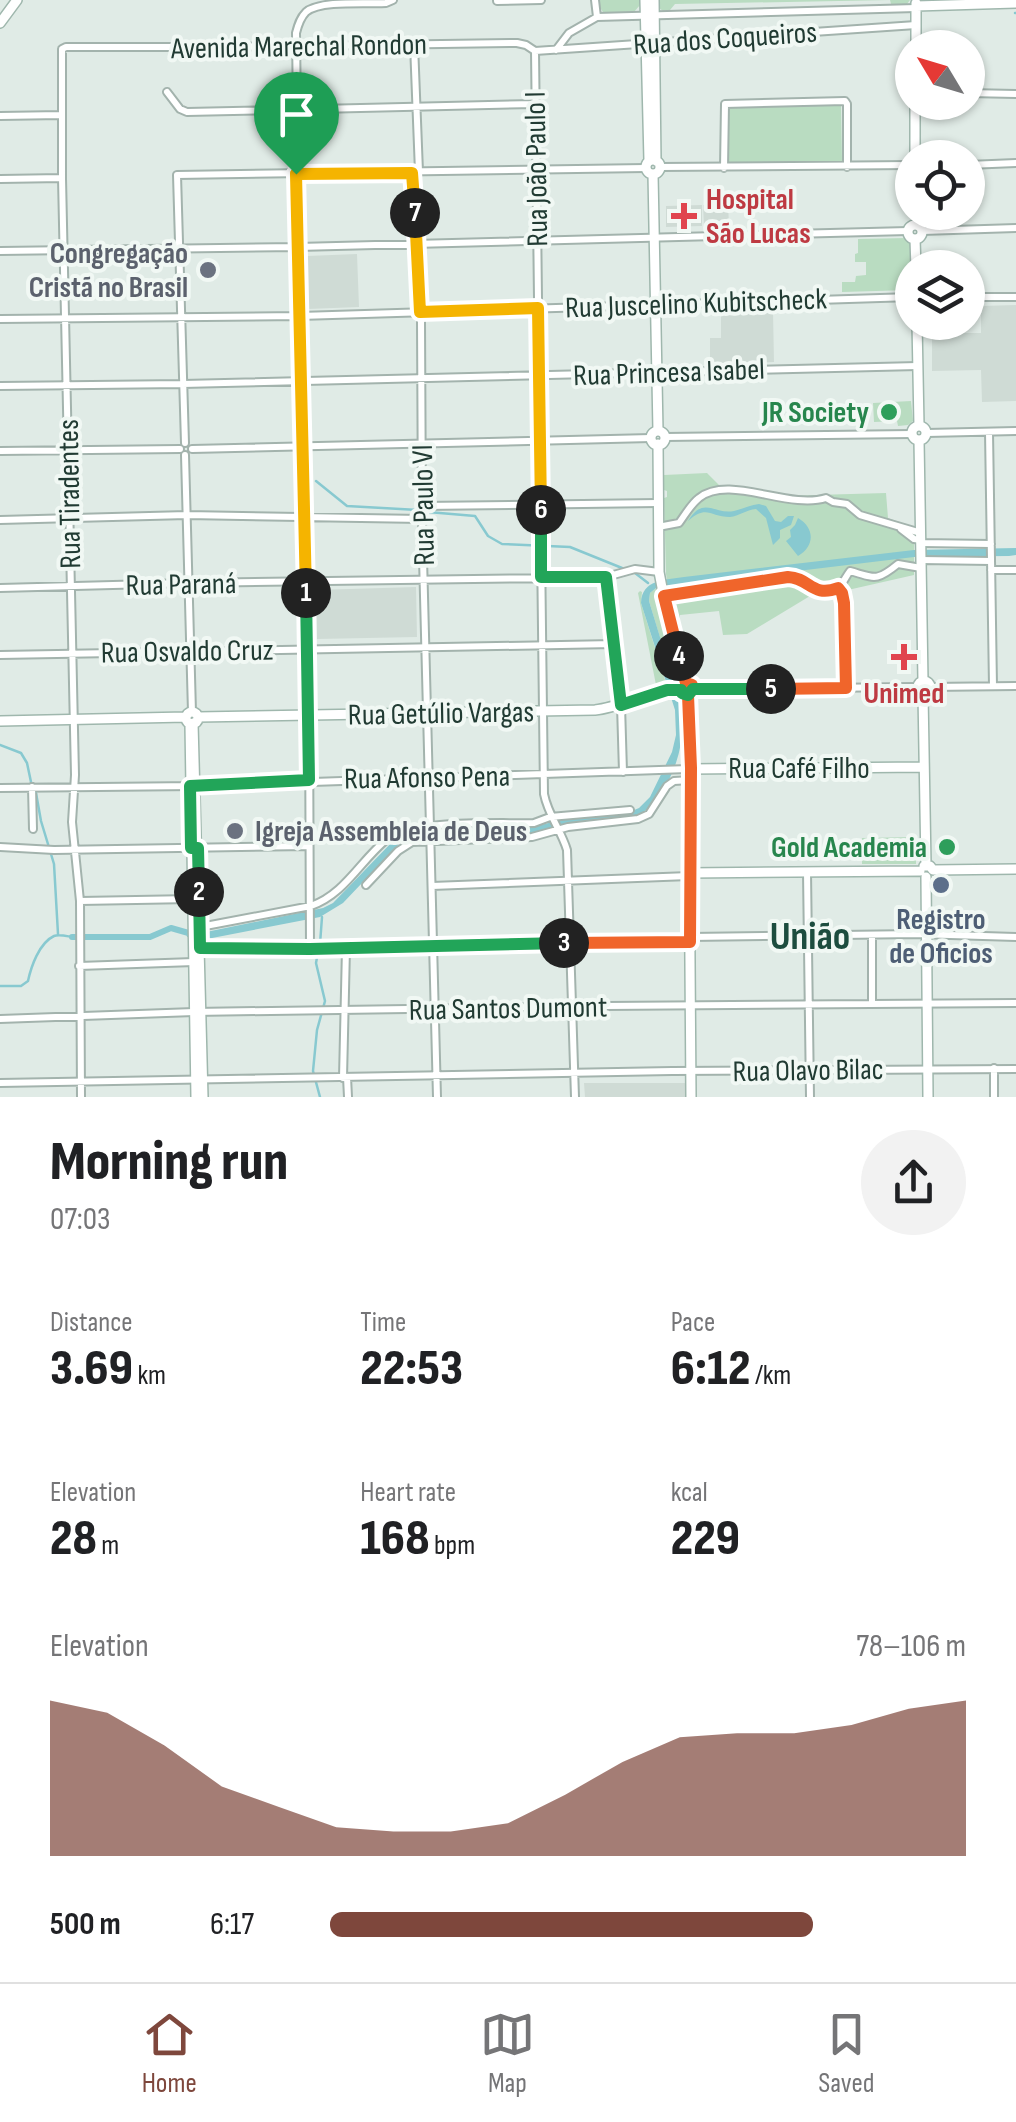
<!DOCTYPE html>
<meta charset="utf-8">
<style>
:root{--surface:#fff;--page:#f2f2f2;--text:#202124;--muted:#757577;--line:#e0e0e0;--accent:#7e473c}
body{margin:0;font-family:"Sofia Sans Condensed",sans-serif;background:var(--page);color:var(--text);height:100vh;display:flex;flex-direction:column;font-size:38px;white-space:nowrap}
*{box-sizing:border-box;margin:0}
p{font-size:32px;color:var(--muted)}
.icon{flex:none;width:55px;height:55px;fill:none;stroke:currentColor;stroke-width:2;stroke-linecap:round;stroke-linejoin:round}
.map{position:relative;height:1097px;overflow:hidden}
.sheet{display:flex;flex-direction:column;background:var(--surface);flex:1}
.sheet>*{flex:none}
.needle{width:65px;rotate:308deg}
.controls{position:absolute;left:895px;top:30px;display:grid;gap:20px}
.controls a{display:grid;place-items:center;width:90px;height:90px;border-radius:50%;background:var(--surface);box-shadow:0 2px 8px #0004;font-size:50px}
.pin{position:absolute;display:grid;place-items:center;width:85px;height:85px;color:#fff;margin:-102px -42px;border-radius:50% 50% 50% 0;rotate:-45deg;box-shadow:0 0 10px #0007}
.pin .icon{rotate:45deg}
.km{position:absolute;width:50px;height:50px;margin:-25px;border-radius:50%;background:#222;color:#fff;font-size:28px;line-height:50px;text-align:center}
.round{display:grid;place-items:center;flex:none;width:105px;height:105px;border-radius:52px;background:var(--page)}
.summary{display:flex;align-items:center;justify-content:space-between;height:170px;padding:0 50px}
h1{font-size:55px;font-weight:800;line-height:75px}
.metrics{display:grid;grid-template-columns:repeat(3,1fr);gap:15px;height:170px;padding:10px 50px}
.metrics div{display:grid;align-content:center}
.metrics b{font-size:50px;font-weight:800}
.metrics small{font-size:28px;font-weight:400}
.metrics p{font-size:28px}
.chart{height:280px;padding:20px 50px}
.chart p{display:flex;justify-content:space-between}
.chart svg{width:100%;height:180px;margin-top:10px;fill:var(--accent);opacity:.7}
ul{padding:0 50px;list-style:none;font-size:32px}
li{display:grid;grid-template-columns:160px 120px 1fr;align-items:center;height:75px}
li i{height:25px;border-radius:12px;background:var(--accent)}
.tabs{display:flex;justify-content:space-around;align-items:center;height:140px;border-top:2px solid var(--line);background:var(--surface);font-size:28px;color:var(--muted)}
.tabs a{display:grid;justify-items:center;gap:5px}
.tabs .current{color:var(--accent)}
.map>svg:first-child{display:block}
.built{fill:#cfdbd5}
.green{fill:#b9dcc1}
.water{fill:#88c9d0}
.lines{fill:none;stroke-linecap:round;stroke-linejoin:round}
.stream{stroke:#88c9d0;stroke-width:2.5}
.canal{stroke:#88c9d0;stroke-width:6}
.street-casing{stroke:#a3b3ad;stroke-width:10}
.secondary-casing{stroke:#9fb7ad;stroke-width:12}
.street{stroke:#fff;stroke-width:6}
.secondary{stroke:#fff;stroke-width:9}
.split-1-casing{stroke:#fff;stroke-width:20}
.split-2-casing{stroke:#fff;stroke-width:20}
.split-3-casing{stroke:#fff;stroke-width:20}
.split-4-casing{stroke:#fff;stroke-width:20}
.split-5-casing{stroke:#fff;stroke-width:20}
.split-6-casing{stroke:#fff;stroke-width:20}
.split-7-casing{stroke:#fff;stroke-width:20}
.split-8-casing{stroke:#fff;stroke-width:20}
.split-1{stroke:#f5b400;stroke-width:12}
.split-2{stroke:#22a559;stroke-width:12}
.split-3{stroke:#22a559;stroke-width:12}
.split-4{stroke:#f0652b;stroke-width:12}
.split-5{stroke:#f0652b;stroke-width:12}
.split-6{stroke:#22a559;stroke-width:12}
.split-7{stroke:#f5b400;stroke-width:12}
.split-8{stroke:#f5b400;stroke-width:12}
.health-dot{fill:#e0444e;stroke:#f1f8f4;stroke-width:4}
.worship-dot{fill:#6b7280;stroke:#f1f8f4;stroke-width:4}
.leisure-dot{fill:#2e9e5b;stroke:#f1f8f4;stroke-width:4}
.service-dot{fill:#5c6f8a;stroke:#f1f8f4;stroke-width:4}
.labels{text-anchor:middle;stroke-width:8;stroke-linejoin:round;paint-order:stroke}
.street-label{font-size:30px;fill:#213b33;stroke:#f1f8f4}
.health-label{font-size:30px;font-weight:bold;fill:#be3a42;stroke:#f1f8f4;text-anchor:start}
.worship-label{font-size:30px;font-weight:bold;fill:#5b616d;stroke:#f1f8f4;text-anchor:end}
.leisure-label{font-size:30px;font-weight:bold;fill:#27864d;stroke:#f1f8f4;text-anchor:end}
.service-label{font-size:30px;font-weight:bold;fill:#4e5e75;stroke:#f1f8f4}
.district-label{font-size:40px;font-weight:bold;fill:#1d4d3f;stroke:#f1f8f4}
</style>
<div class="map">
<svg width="1016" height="1097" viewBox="0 0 1016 1097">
<rect width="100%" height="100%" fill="#e0ebe6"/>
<path class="built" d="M728 204 729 225 704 226 703 205Z
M702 205V226L666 227V206Z
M357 254 359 307 308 309 307 256Z
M1016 305V401L982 402 981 370 932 371V333H981V306Z
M773 312 774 362 710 364V338H721V313Z
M416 587 417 637 317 639 316 590Z
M584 1083H685V1097H585Z"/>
<path class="green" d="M599 0H641L640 5 634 12H603L599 6Z
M660 0H910L907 4H891L890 0 675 4 670 10 663 11 659 8Z
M841 105 842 161 729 163V108Z
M907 238 910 241V290L842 292V282H855L856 276 866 275V262H855V254L858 253V239Z
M911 401 913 421 908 425 898 426 897 421 874 422 873 403Z
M707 473 720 486H738L780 496 886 493 888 518 914 528V575L839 592 810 596 747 634 723 635 719 611 680 615V619H675L666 574 664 498 667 497V491L664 490V475Z
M656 588 660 617 678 681 674 684 649 601 650 593Z
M640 591 642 592 641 603 666 683 656 685 638 593Z
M916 837V864H862V838Z"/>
<path class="water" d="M759 504 766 506 775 521 781 522 788 516H794L791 525 780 530V538L773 545 766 518 756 509C746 510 739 516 730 517 710 517 707 504 688 521 704 495 714 515 734 511 743 509 750 505 759 504Z
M798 518C815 528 815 546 798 556L786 541 791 537 790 530 795 525Z
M1016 548V555L1009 556 914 557 656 588 650 593 649 601 681 706C688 744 671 795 637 817L534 834 407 840 400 843 343 903 320 917 207 939 187 937 186 931 206 932 323 908 333 903 393 841 409 833 534 827 559 820 632 811 639 808 650 797 672 752 676 735 675 710 641 603C642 579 665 580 684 577L914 550Z"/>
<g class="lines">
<path class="stream" d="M1015 13H1016
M316 481 347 506 418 510
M428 512 475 516 488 536 502 544 570 547 622 568
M635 573 648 583
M0 745 21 753 27 763 31 782
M36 793 41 821 54 864 58 934
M320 944 322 917
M318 952 316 963 325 1001 317 1030 313 1071 320 1097
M0 986H21L28 981C31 967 39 943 54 936 59 934 66 936 72 937"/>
<path class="canal" d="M72 937H150L171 928 192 934"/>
<g class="street-casing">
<path id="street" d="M595 0 597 17
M497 1 541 0
M414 44 419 172
M556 50 569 33 597 17 916 8
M535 51 544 794C548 815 561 830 567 850L575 1097
M535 51 916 25
M167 92 180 109 187 112 535 104
M968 93 1016 94
M0 116 61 115
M968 165 1016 163
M660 167 912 165
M724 168 725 104 845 101 847 104V167
M412 173 421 322 422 519 437 1097
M0 179 62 178
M922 231 1016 228
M0 251 298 247 908 231
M968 297H1016
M0 319 300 316 912 297
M0 386 183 384 918 366
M989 432 993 686
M927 433 1016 431
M665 437 912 434
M185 443 177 175 646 168
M192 449 651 438
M0 451 180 449
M185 455 192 712
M422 506 658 503
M0 520 187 515 422 519
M658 527 679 523C685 515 691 504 699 498 729 474 788 510 826 498L833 502 847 504 860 515 921 533
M901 529 914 539 921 540
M921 543 991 544
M921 560 991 561
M991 570H1016
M606 577 621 705 623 772
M0 588 188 583 606 577 635 569 659 572
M838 588 842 593 844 603 846 688
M664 596 792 577C806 582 824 602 840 586 844 582 846 576 850 571 875 578 876 582 898 564L921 568
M0 655 614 644
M930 687 1016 686
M693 689 917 687
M32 787 33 829
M0 788 196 786 688 769
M0 847 54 850 309 846
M807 872 810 1097
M366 885 398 851 412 842 532 837 568 827 638 819 649 814 667 786 674 781 691 780
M432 886 689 876
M80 901 192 899
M200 927 311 906C345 894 360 861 387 839 411 819 500 824 534 823L550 817 630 810
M872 935V1002
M690 937 917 934 1016 937
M200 948H346L690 942
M310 949 309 715 301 445 296 33C298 25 300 18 306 12 320 0 367 4 386 3L393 0
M79 966 194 962
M0 1019 194 1012 606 1006 1016 1003
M347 1077 348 1097
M343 1078 346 948
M0 1083 672 1071 1016 1069
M81 1097 80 901 72 822 75 775 62 178V49L66 47H227L517 43 526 45 535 51
M994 1097V1068"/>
</g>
<g class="secondary-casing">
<path id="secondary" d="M645 0 649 161
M654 0 656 161
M916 6 1016 3
M0 23 17 0
M916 48V3
M915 158V102
M646 167a7 7 0 1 1 14 0a7 7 0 1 1-14 0Z
M653 174 658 431
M908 232a7 7 0 1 1 14 0a7 7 0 1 1-14 0Z
M915 239 916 268
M917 322 919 426
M912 433a7 7 0 1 1 14 0a7 7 0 1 1-14 0Z
M651 438a7 7 0 1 1 14 0a7 7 0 1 1-14 0Z
M919 440 923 681
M658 444 659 572 666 608 686 683
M918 687a6 6 0 1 1 12 0a6 6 0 1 1-12 0Z
M681 689a6 6 0 1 1 12 0a6 6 0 1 1-12 0Z
M923 694 926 865
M688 695 691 1097
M186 718a6 6 0 1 1 12 0a6 6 0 1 1-12 0Z
M198 717 595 710C624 707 651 688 681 689
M0 721 186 717
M193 723 203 1097
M190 725 196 1097
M691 769 924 767
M924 866H930L933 870 1016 869
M689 873 920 871
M926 877 928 1097"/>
</g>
<use href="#street" class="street"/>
<use href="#secondary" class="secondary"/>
</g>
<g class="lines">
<g class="split-1-casing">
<path id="split-1" d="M296 174 306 593"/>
</g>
<g class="split-2-casing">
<path id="split-2" d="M199 892 198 848H191L190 786 309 780 306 593"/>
</g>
<g class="split-3-casing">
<path id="split-3" d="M199 892 200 948 310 949 564 943"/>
</g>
<g class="split-4-casing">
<path id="split-4" d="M564 943 690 942 691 768 688 695 693 689 692 685 686 683 679 656"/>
</g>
<g class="split-5-casing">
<path id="split-5" d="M679 656 664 596 788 577C810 578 812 598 838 588L842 593 844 603 846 688 771 689"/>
</g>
<g class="split-6-casing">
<path id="split-6" d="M541 510V577H606L621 705 667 690H681L682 693 688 695 693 689H771"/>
</g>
<g class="split-7-casing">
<path id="split-7" d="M415 213 420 312 538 308 541 510"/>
</g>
<g class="split-8-casing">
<path id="split-8" d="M296 174 412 173 415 213"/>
</g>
<use href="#split-1" class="split-1"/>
<use href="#split-2" class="split-2"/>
<use href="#split-3" class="split-3"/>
<use href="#split-4" class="split-4"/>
<use href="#split-5" class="split-5"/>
<use href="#split-6" class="split-6"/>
<use href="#split-7" class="split-7"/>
<use href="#split-8" class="split-8"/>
</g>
<g class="health-dot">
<path d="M679 201h10v10h10v10h-10v10h-10v-10h-10v-10h10z"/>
<path d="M899 642h10v10h10v10h-10v10h-10v-10h-10v-10h10z"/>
</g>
<g class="worship-dot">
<circle cx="208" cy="270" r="10"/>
<circle cx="235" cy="831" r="10"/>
</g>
<g class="leisure-dot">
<circle cx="889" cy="412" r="10"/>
<circle cx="947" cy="847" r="10"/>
</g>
<circle class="service-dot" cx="941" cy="885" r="10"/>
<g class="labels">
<g class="street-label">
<text transform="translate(725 38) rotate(-4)" y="10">Rua dos Coqueiros</text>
<text transform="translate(299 46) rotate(-1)" y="10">Avenida Marechal Rondon</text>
<text transform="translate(536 169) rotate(-91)" y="10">Rua João Paulo I</text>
<text transform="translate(696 303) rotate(-2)" y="10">Rua Juscelino Kubitscheck</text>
<text transform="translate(669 372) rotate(-2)" y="10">Rua Princesa Isabel</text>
<text transform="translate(69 494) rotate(-91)" y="10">Rua Tiradentes</text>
<text transform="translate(423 505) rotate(-91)" y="10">Rua Paulo VI</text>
<text transform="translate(181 584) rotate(-1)" y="10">Rua Paraná</text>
<text transform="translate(187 651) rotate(-1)" y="10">Rua Osvaldo Cruz</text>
<text transform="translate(441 713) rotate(-1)" y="10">Rua Getúlio Vargas</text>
<text x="799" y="778">Rua Café Filho</text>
<text transform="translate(427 777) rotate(-1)" y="10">Rua Afonso Pena</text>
<text transform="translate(508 1008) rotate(-1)" y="10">Rua Santos Dumont</text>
<text transform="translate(808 1070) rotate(-1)" y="10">Rua Olavo Bilac</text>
</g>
<g class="health-label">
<text x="706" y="209">Hospital<tspan x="706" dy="34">São Lucas</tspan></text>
<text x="904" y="703" text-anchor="middle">Unimed</text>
</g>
<g class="worship-label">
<text x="188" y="263">Congregação<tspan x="188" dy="34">Cristã no Brasil</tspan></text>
<text x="255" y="841" text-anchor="start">Igreja Assembleia de Deus</text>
</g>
<g class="leisure-label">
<text x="869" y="422">JR Society</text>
<text x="927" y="857">Gold Academia</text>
</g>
<g class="service-label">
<text x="941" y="929">Registro<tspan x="941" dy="34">de Oficios</tspan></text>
</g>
<g class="district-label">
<text x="810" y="949">União</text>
</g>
</g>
</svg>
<div class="controls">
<a><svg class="needle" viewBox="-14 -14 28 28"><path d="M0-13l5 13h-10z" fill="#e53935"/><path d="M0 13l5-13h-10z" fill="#757577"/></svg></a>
<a><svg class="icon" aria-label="locate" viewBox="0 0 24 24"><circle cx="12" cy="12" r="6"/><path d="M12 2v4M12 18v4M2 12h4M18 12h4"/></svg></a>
<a><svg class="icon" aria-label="layers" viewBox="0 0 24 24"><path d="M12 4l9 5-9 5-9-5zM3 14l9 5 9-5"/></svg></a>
</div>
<div class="pin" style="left:296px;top:174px;background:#1e9e55"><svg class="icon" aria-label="arrive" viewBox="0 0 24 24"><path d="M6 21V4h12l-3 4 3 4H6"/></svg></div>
<b class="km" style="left:306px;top:593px">1</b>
<b class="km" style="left:199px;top:892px">2</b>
<b class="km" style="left:564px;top:943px">3</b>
<b class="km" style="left:679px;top:656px">4</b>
<b class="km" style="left:771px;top:689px">5</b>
<b class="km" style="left:541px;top:510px">6</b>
<b class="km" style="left:415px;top:213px">7</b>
</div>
<section class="sheet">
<div class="summary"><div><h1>Morning run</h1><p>07:03</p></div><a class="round"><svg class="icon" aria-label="share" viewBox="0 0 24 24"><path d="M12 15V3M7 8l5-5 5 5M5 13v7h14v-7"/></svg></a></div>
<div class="metrics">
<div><p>Distance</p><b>3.69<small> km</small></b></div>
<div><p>Time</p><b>22:53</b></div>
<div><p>Pace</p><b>6:12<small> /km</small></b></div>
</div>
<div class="metrics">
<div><p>Elevation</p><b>28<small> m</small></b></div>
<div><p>Heart rate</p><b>168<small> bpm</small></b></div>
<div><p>kcal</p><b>229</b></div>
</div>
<div class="chart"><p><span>Elevation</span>78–106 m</p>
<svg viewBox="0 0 160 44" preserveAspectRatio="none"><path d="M0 44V6L10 9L20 17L30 27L40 32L50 37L60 38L70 38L80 36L90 29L100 21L110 15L120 14L130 14L140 12L150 8L160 6V44z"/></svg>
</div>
<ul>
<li><b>500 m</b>6:17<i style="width:76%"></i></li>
</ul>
</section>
<nav class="tabs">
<a class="current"><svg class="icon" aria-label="home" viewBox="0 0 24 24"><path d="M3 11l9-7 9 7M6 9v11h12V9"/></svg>Home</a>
<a><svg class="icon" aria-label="map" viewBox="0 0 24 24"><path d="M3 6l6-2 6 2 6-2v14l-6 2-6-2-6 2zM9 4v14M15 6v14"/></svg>Map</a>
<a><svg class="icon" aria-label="saved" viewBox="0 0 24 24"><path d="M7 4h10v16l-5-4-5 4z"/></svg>Saved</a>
</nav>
